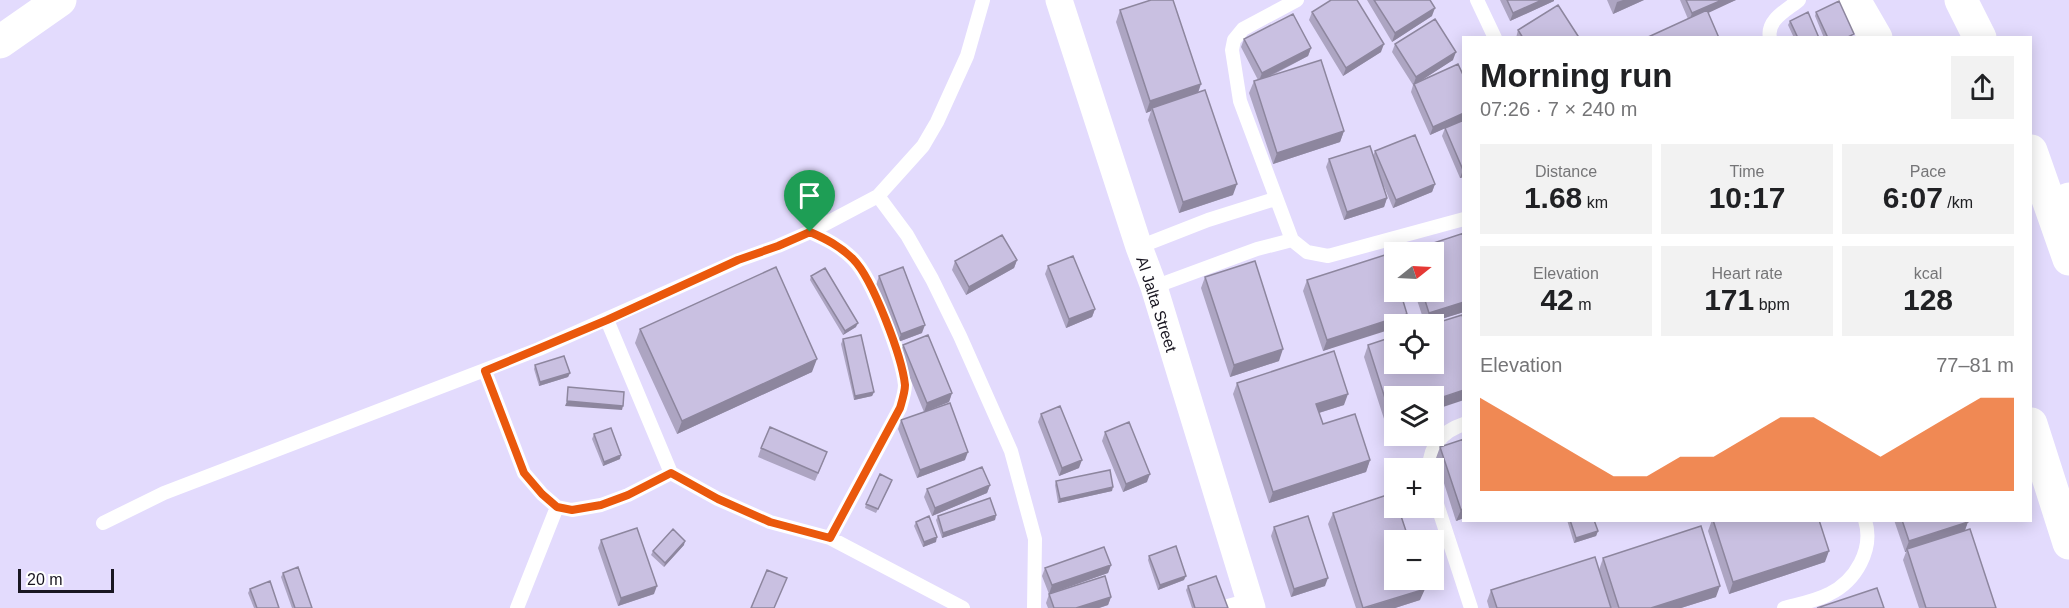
<!DOCTYPE html>
<meta charset="utf-8">
<style>
:root{--surface:#fff;--page:#f2f2f2;--text:#202124;--muted:#757577;--accent:#ea580c}
body{margin:0;font-family:Arial,sans-serif;background:var(--page);color:var(--text);height:100vh;display:flex;flex-direction:column;font-size:22px;white-space:nowrap}
*{box-sizing:border-box;margin:0}
p{font-size:20px;color:var(--muted)}
.icon{flex:none;width:33px;height:33px;fill:none;stroke:currentColor;stroke-width:2;stroke-linecap:round;stroke-linejoin:round}
.map{position:relative;flex:1;overflow:hidden}
.side{position:absolute;left:1462px;top:36px;width:570px;height:486px;display:flex;flex-direction:column;background:var(--surface);border-radius:0px;box-shadow:0 3px 15px #0003}
.side>*{flex:none}
.needle{width:39px;rotate:72deg}
.tools{position:absolute;left:1384px;top:242px;display:grid;gap:12px}
.tools a{display:grid;place-items:center;width:60px;height:60px;border-radius:0px;background:var(--surface);box-shadow:0 3px 15px #0003;font-size:30px}
.scale{position:absolute;left:18px;bottom:15px;width:96px;box-sizing:border-box;padding-left:6px;border:3px solid #191621;border-top:0;font-size:16px;line-height:21px;white-space:nowrap;color:#191621;-webkit-text-stroke:4px #fff;paint-order:stroke}
.pin{position:absolute;display:grid;place-items:center;width:51px;height:51px;color:#fff;margin:-62px -26px;border-radius:50% 50% 50% 0;rotate:-45deg;box-shadow:0 0 6px #0007}
.pin .icon{rotate:45deg}
.round{display:grid;place-items:center;flex:none;width:63px;height:63px;border-radius:0px;background:var(--page)}
.summary{display:flex;align-items:center;justify-content:space-between;height:102px;padding:0 18px}
h1{font-size:33px;font-weight:700;line-height:45px}
.metrics{display:grid;grid-template-columns:repeat(3,1fr);gap:9px;height:102px;padding:6px 18px}
.metrics div{display:grid;align-content:center;border-radius:0px;background:var(--page);text-align:center}
.metrics b{font-size:30px;font-weight:700}
.metrics small{font-size:16px;font-weight:400}
.metrics p{font-size:16px}
.chart{height:168px;padding:12px 18px}
.chart p{display:flex;justify-content:space-between}
.chart svg{width:100%;height:108px;margin-top:6px;fill:var(--accent);opacity:.7}
.map>svg:first-child{display:block}
.lines{fill:none;stroke-linecap:round;stroke-linejoin:round}
.lane{stroke:#fff;stroke-width:14}
.street{stroke:#fff;stroke-width:27}
.secondary{stroke:#fff;stroke-width:33}
.wall{fill:#ada5c2}
.shaded-wall{fill:#8d869e}
.building{fill:#c9c0e1;stroke:#8d869e;stroke-width:1.5}
.route-casing{stroke:#fff;stroke-width:12}
.route{stroke:#ea580c;stroke-width:8}
.labels{text-anchor:middle;stroke-width:4.5;stroke-linejoin:round;paint-order:stroke}
.street-label{font-size:16px;fill:#191621;stroke:#fff}
</style>
<div class="map">
<svg width="2069" height="608" viewBox="0 0 2069 608">
<rect width="100%" height="100%" fill="#e3dbfd"/>
<g class="lines">
<path class="lane" d="M1297 0 1243 29 1234 40 1232 50 1240 101 1292 240 1307 252 1328 256 1464 219
M1477 0 1495 38
M1770 38C1766 20 1787 10 1799 0
M878 196 907 235 932 279 960 336 1011 451 1035 539 1034 608
M810 232C826 239 840 246 853 259 873 279 902 357 905 385 905 392 902 401 900 408L830 538
M1139 247 1208 220 1275 199
M1154 287 1257 249 1292 240
M607 320 671 473 718 499 770 522 830 538 963 608
M485 371 524 473 542 494 557 507 572 510 601 505 628 495 671 473
M1429 468C1430 445 1443 431 1464 424
M1434 495 1471 608
M103 523 164 493 539 349 739 260 778 246 810 232 878 196 923 146 937 122 967 56 983 0
M1224 607 1250 600
M517 608 557 507
M1784 608C1799 604 1816 601 1829 594 1856 581 1874 549 1865 520"/>
<path class="street" d="M1059 0 1139 247 1154 287 1252 608
M2049 203 2069 196"/>
<path class="secondary" d="M1854 0 1876 38
M1961 0 1980 38
M0 42 60 0
M2031 151 2069 259
M2031 424 2069 543"/>
</g>
<path class="wall" d="M1367 0H1430L1432 16 1392 42Z
M1500 0H1554V1L1510 21Z
M1607 0H1644L1613 14Z
M1680 0H1736L1688 19Z
M1120 10 1198 93 1233 195 1179 213 1148 120 1151 111 1146 113 1116 22Z
M1312 12 1381 52 1343 76 1309 20Z
M1816 12 1852 38H1824L1815 16Z
M1790 21 1819 38H1794L1788 25Z
M1518 30 1578 38H1516Z
M1244 39 1311 48 1308 56 1269 77 1344 131 1340 142 1273 164 1249 93 1254 81 1258 80 1241 47Z
M1395 44 1453 60 1421 80 1464 120V177L1460 178 1442 136 1445 128 1430 135 1411 92 1413 85 1392 52Z
M1375 151 1435 184 1432 192 1393 208 1383 184 1387 198 1384 207 1344 220 1326 167 1329 159 1373 156Z
M1464 233V312L1425 324 1414 291H1434V252H1409V251Z
M1017 260 1014 268 966 295 952 270 955 261Z
M1048 266 1095 309 1092 317 1066 328 1045 274Z
M811 276 856 327 843 335 810 280Z
M879 276 922 333 898 342 876 285Z
M1205 277 1279 361 1230 377 1201 288Z
M1307 280 1407 314 1404 324H1395L1323 351 1303 291Z
M640 329 812 372 677 434 635 343Z
M843 339 874 392 872 396 854 400 841 344Z
M903 345 952 393 949 402 924 412 900 354Z
M1368 345 1395 396V422L1386 425 1364 357Z
M535 365 570 373 568 377 539 386 534 369Z
M1237 383 1344 405 1319 413 1323 424 1370 460 1366 472 1269 503 1233 394Z
M1041 414 1079 468 1059 476 1038 422Z
M901 420 965 460 917 478 898 429Z
M1105 432 1147 482 1123 492 1102 441Z
M594 434 620 459 603 466 592 439Z
M1440 447 1464 518 1456 521 1436 458Z
M761 448 824 460 815 481 758 457Z
M1056 481 1112 491 1058 503 1055 485Z
M891 484 876 513 865 508 866 504Z
M990 485 987 493 932 516 924 497 927 489Z
M1333 513 1420 600 1395 608H1356L1328 524Z
M996 515 995 520 942 538 936 520 938 516Z
M1567 520H1594L1598 531 1596 536 1574 543Z
M1712 520H1713L1825 562 1729 594 1708 531Z
M1894 520H1968L1965 530 1996 608H1919L1903 560 1906 552H1905Z
M916 522 936 542 923 547 914 526Z
M1274 527 1325 586 1291 597 1271 536Z
M601 540 654 594 618 606 598 548Z
M684 545 664 567 651 555 653 551Z
M1149 556 1184 580 1158 590 1148 560Z
M1603 558 1716 597 1681 608H1611L1599 570Z
M1111 565 1108 573 1049 594 1042 576 1045 568Z
M283 573 312 608H292L281 577Z
M1188 586 1228 608H1192L1186 590Z
M250 589 279 608H254L248 593Z
M1491 590 1611 608H1489L1487 601Z
M1049 594 1111 597 1108 605 1099 608H1048L1046 603Z"/>
<path class="shaded-wall" d="M1542 0H1554V1L1510 21 1513 13Z
M1623 0H1644L1613 14 1617 2Z
M1722 0H1736L1689 22 1692 13Z
M1435 8 1432 16 1392 42 1395 33Z
M1384 44 1381 52 1343 76 1346 68Z
M1311 48 1308 56 1259 81 1262 73Z
M1456 52 1453 60 1413 86 1416 77Z
M1201 84 1197 96 1152 108 1151 111 1146 113 1150 101Z
M1464 113V120L1430 135 1433 127Z
M1344 131 1340 142 1273 164 1277 153Z
M1463 170H1464V177L1460 178Z
M1237 184 1233 195 1179 213 1183 202Z
M1435 184 1432 192 1393 208 1396 200Z
M1387 198 1384 207 1344 220 1347 212Z
M1017 260 1014 268 966 295 969 287Z
M1464 302V312L1425 324 1429 313Z
M1095 309 1092 317 1066 328 1069 319Z
M1407 314 1404 324H1395V328L1323 351 1327 340Z
M858 323 856 327 843 335 845 331Z
M925 325 922 333 898 342 901 334Z
M1283 349 1279 361 1230 377 1234 365Z
M817 359 812 372 677 434 682 421Z
M570 373 568 377 539 386 540 382Z
M1464 390V400L1434 410V400Z
M874 392 872 396 854 400 855 396Z
M952 393 949 402 924 412 927 403Z
M1348 394 1344 405 1312 415 1316 404Z
M567 401 623 406 622 410 565 406Z
M1395 413V422L1386 425 1390 414Z
M968 452 965 460 917 478 920 470Z
M621 455 620 459 603 466 604 462Z
M1082 460 1079 468 1059 476 1062 468Z
M1370 460 1366 472 1269 503 1273 492Z
M1150 474 1147 482 1123 492 1126 484Z
M990 485 987 493 932 516 935 508Z
M1113 487 1112 491 1058 503 1060 499Z
M1464 508V518L1456 521 1461 510Z
M996 515 995 520 942 538 943 533Z
M1968 522 1964 533 1907 549 1906 552H1905L1909 541Z
M1598 531 1596 536 1574 543 1576 538Z
M937 537 936 542 923 547 924 542Z
M685 541 684 545 664 567 665 563Z
M1829 551 1825 562 1729 594 1733 582Z
M1111 565 1108 573 1049 594 1052 585Z
M1186 576 1184 580 1158 590 1160 585Z
M1328 578 1325 586 1291 597 1294 589Z
M657 586 654 594 618 606 621 598Z
M1720 586 1716 597 1681 608H1651Z
M1425 589 1420 600 1395 608H1365Z
M1111 597 1108 605 1099 608H1076Z"/>
<path class="building" d="M1151 0H1173L1201 84 1150 101 1120 10Z
M1331 0H1357L1384 44 1346 68 1312 12Z
M1374 0H1430L1435 8 1395 33Z
M1507 0H1542L1513 13Z
M1686 0H1722L1692 13Z
M1839 1 1854 34 1846 38H1828L1816 12Z
M1558 5 1578 36 1576 38H1523L1518 30Z
M1707 10 1719 38H1646Z
M1808 12 1819 38H1798L1790 21Z
M1293 14 1311 48 1262 73 1244 39Z
M1435 19 1456 52 1416 77 1395 44Z
M1321 60 1344 131 1277 153 1254 81Z
M1458 64 1464 77V113L1433 127 1414 84Z
M1205 90 1237 184 1183 202 1152 108Z
M1464 120V170H1463L1445 128Z
M1415 135 1435 184 1396 200 1375 151Z
M1370 146 1387 198 1347 212 1329 159Z
M1464 233V302L1429 313 1422 291H1434V252H1409V251Z
M1002 235 1017 260 969 287 955 261Z
M1388 254 1395 277V291H1400L1407 314 1327 340 1307 280Z
M1073 256 1095 309 1069 319 1048 266Z
M1255 261 1283 349 1234 365 1205 277Z
M776 267 817 359 682 421 640 329Z
M903 267 925 325 901 334 879 276Z
M825 268 858 323 845 331 811 276Z
M1462 315 1464 321V390L1434 400V396H1395V413L1390 414 1368 345 1395 336V363H1434L1433 324Z
M861 335 874 392 855 396 843 339Z
M928 335 952 393 927 403 903 345Z
M1334 351 1348 394 1316 404 1323 424 1355 414 1370 460 1273 492 1237 383Z
M564 356 570 373 540 382 535 365Z
M568 387 624 392 623 406 567 401Z
M950 403 968 452 920 470 901 420Z
M1060 406 1082 460 1062 468 1041 414Z
M1129 422 1150 474 1126 484 1105 432Z
M770 427 827 452 818 473 761 448Z
M611 428 621 455 604 462 594 434Z
M1464 439V508L1461 510 1440 447Z
M982 467 990 485 935 508 927 489Z
M1110 470 1113 487 1060 499 1056 481Z
M880 474 892 480 878 509 866 504Z
M1393 493 1395 498V507H1398L1409 540H1395V579H1421L1425 589 1363 608 1333 513Z
M990 498 996 515 943 533 938 516Z
M929 516 937 537 924 542 916 522Z
M1308 516 1328 578 1294 589 1274 527Z
M1570 520H1594L1598 531 1576 538Z
M1713 520H1819L1829 551 1733 582Z
M1902 520H1968V522L1909 541Z
M1701 526 1720 586 1651 608H1619L1603 558Z
M637 528 657 586 621 598 601 540Z
M673 529 685 541 665 563 653 551Z
M1970 529 1996 608H1926L1907 549Z
M1176 546 1186 576 1160 585 1149 556Z
M1104 547 1111 565 1052 585 1045 568Z
M1595 557 1611 608H1497L1491 590Z
M298 567 312 608H295L283 573Z
M767 570 787 578 774 608H751Z
M1105 576 1111 597 1076 608H1054L1049 594Z
M1216 576 1228 608H1195L1188 586Z
M270 581 279 608H257L250 589Z
M1877 588 1884 608H1817Z"/>
<g class="lines">
<g class="route-casing">
<path id="route" d="M810 232C826 239 840 246 853 259 873 279 902 357 905 385 905 392 902 401 900 408L830 538 770 522 718 499 671 473 628 495 601 505 572 510 557 507 542 494 524 473 485 371 607 320 738 260 778 246Z"/>
</g>
<use href="#route" class="route"/>
</g>
<g class="labels">
<g class="street-label">
<text transform="translate(1157 304) rotate(72)" y="6">Al Jalta Street</text>
</g>
</g>
</svg>
<div class="tools">
<a><svg class="needle" viewBox="-14 -14 28 28"><path d="M0-13l5 13h-10z" fill="#e53935"/><path d="M0 13l5-13h-10z" fill="#757577"/></svg></a>
<a><svg class="icon" aria-label="locate" viewBox="0 0 24 24"><circle cx="12" cy="12" r="6"/><path d="M12 2v4M12 18v4M2 12h4M18 12h4"/></svg></a>
<a><svg class="icon" aria-label="layers" viewBox="0 0 24 24"><path d="M12 4l9 5-9 5-9-5zM3 14l9 5 9-5"/></svg></a>
<a>+</a>
<a>−</a>
</div>
<div class="scale">20 m</div>
<div class="pin" style="left:810px;top:232px;background:#1e9e55"><svg class="icon" aria-label="arrive" viewBox="0 0 24 24"><path d="M6 21V4h12l-3 4 3 4H6"/></svg></div>
<section class="side">
<div class="summary"><div><h1>Morning run</h1><p>07:26 · 7 × 240 m</p></div><a class="round"><svg class="icon" aria-label="share" viewBox="0 0 24 24"><path d="M12 15V3M7 8l5-5 5 5M5 13v7h14v-7"/></svg></a></div>
<div class="metrics">
<div><p>Distance</p><b>1.68<small> km</small></b></div>
<div><p>Time</p><b>10:17</b></div>
<div><p>Pace</p><b>6:07<small> /km</small></b></div>
</div>
<div class="metrics">
<div><p>Elevation</p><b>42<small> m</small></b></div>
<div><p>Heart rate</p><b>171<small> bpm</small></b></div>
<div><p>kcal</p><b>128</b></div>
</div>
<div class="chart"><p><span>Elevation</span>77–81 m</p>
<svg viewBox="0 0 160 44" preserveAspectRatio="none"><path d="M0 44V6L10 14L20 22L30 30L40 38L50 38L60 30L70 30L80 22L90 14L100 14L110 22L120 30L130 22L140 14L150 6L160 6V44z"/></svg>
</div>
</section>
</div>
